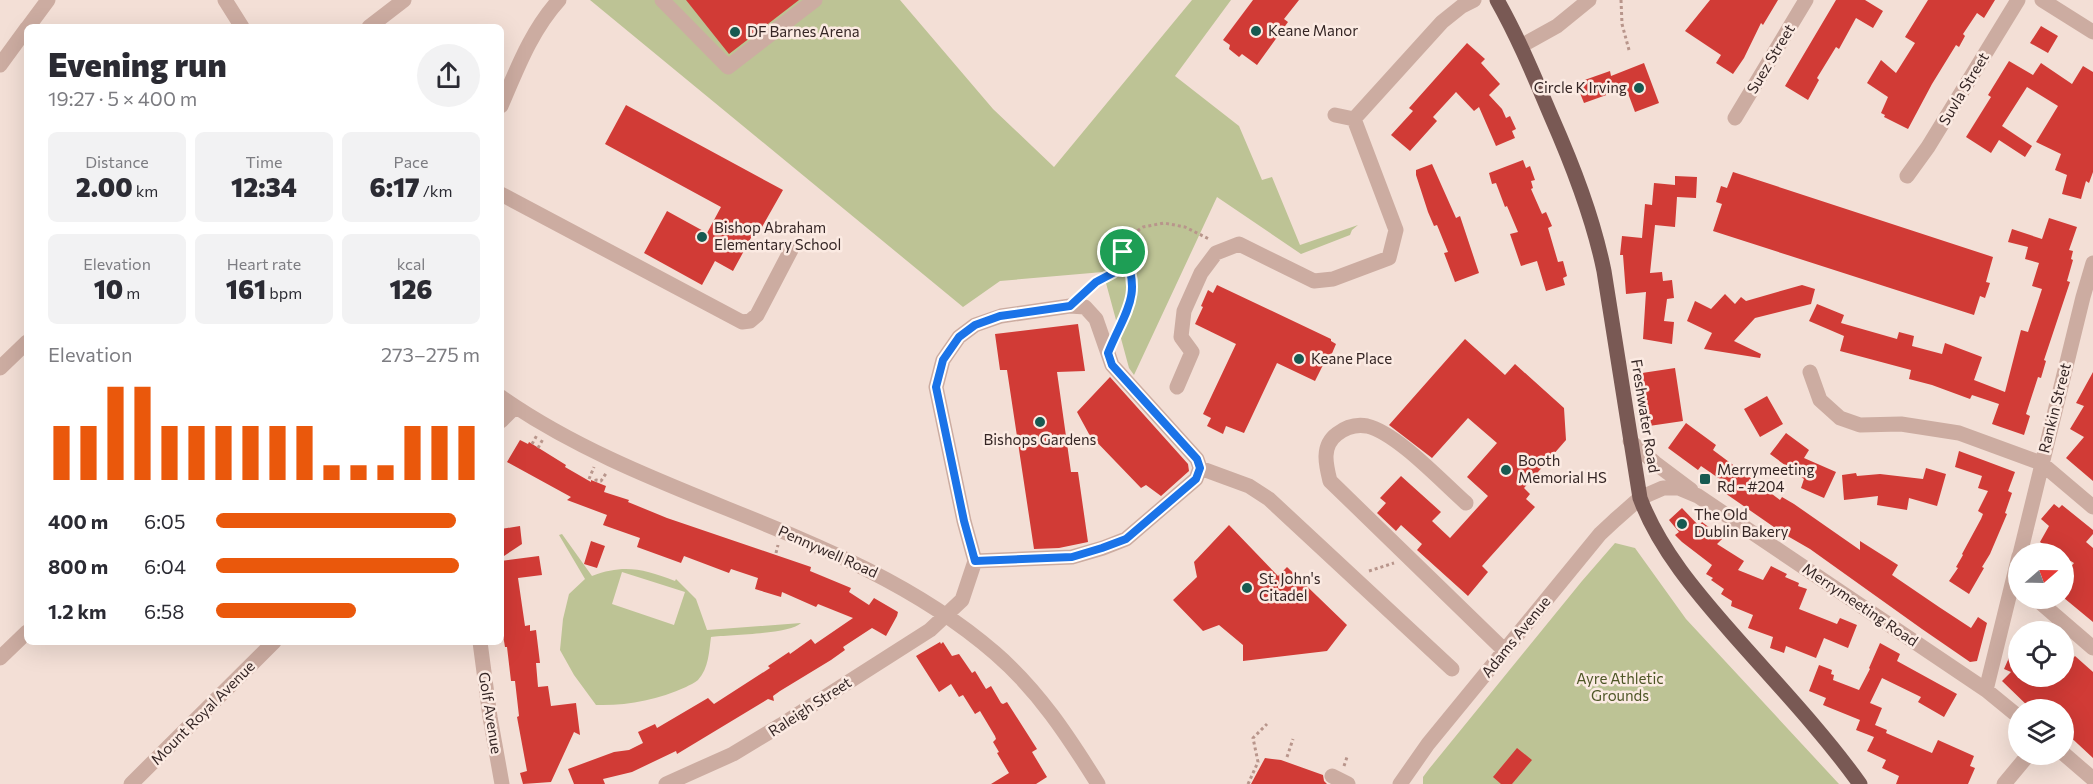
<!DOCTYPE html>
<meta charset="utf-8">
<style>
:root{--surface:#fff;--page:#f2f2f3;--text:#2b2b33;--muted:#7c7c81;--accent:#ea580c}
body{margin:0;font-family:Commissioner,sans-serif;background:var(--page);color:var(--text);height:100vh;display:flex;flex-direction:column;font-size:22px;white-space:nowrap}
*{box-sizing:border-box;margin:0}
p{font-size:20px;color:var(--muted)}
.icon{flex:none;width:33px;height:33px;fill:none;stroke:currentColor;stroke-width:2;stroke-linecap:round;stroke-linejoin:round}
.map{position:relative;flex:1;overflow:hidden}
.panel{position:absolute;left:24px;top:24px;width:480px;height:621px;display:flex;flex-direction:column;background:var(--surface);border-radius:9px;box-shadow:0 6px 24px #0002}
.panel>*{flex:none}
.needle{width:39px;rotate:70deg}
.tools{position:absolute;left:2008px;top:543px;display:grid;gap:12px}
.tools a{display:grid;place-items:center;width:66px;height:66px;border-radius:50%;background:var(--surface);box-shadow:0 6px 24px #0002;font-size:30px}
.pin{position:absolute;display:grid;place-items:center;width:51px;height:51px;color:#fff;margin:-26px;border:3px solid #fff;border-radius:50%;box-shadow:0 2px 6px #0007}
.round{display:grid;place-items:center;flex:none;width:63px;height:63px;border-radius:32px;background:var(--page)}
.headline{display:flex;align-items:center;justify-content:space-between;height:102px;padding:0 24px}
h1{font-size:33px;font-weight:800;line-height:45px}
.figures{display:grid;grid-template-columns:repeat(3,1fr);gap:9px;height:102px;padding:6px 24px}
.figures div{display:grid;align-content:center;border-radius:9px;background:var(--page);text-align:center}
.figures b{font-size:26px;font-weight:800}
.figures small{font-size:16px;font-weight:400}
.figures p{font-size:16px}
.chart{height:168px;padding:12px 24px}
.chart p{display:flex;justify-content:space-between}
.chart svg{width:100%;height:108px;margin-top:6px;stroke:var(--accent);stroke-width:6}
ul{padding:0 24px;list-style:none;font-size:20px}
li{display:grid;grid-template-columns:96px 72px 1fr;align-items:center;height:45px}
li i{height:15px;border-radius:8px;background:var(--accent)}
.map>svg:first-child{display:block}
.green{fill:#bdc395;fill-rule:evenodd}
.building{fill:#d13b36}
.lines{fill:none;stroke-linecap:round;stroke-linejoin:round}
.path{stroke:#b8958b;stroke-width:3;stroke-dasharray:3 3;stroke-linecap:butt}
.minor{stroke:#ccaca1;stroke-width:15}
.major{stroke:#795954;stroke-width:15}
.route-casing{stroke:#fff;stroke-width:12}
.route{stroke:#1a73e8;stroke-width:8}
.poi-dot{fill:#175a51;stroke:#fbeae2;stroke-width:2}
.labels{text-anchor:middle;stroke-width:5;stroke-linejoin:round;paint-order:stroke}
.poi-label{font-size:15px;fill:#352625;stroke:#fbeae2;text-anchor:start}
.street-label{font-size:15px;fill:#352625;stroke:#fbeae2}
.park-label{font-size:15px;fill:#4e5626;stroke:#fbeae2}
</style>
<div class="map">
<svg width="2093" height="784" viewBox="0 0 2093 784">
<rect width="100%" height="100%" fill="#f3dfd6"/>
<path class="green" d="M590 0H900L993 109 1054 167 1192 0H1231L1175 76 1239 126 1262 180 1272 177 1300 245 1358 225 1352 230 1350 235 1301 254 1217 197 1134 375 1129 368 1103 272 1000 281 963 307Z
M562 534 592 576C624 564 643 569 675 581L676 579 696 599 707 630 801 623C791 634 729 635 711 637 709 651 709 668 698 680 695 683 689 685 686 687 657 700 627 706 596 705L574 675 560 650 563 619 569 594 585 579 559 535ZM622 572 685 592 674 625 612 604Z
M1615 543 1635 548 1686 619 1839 784H1423V777L1429 769 1582 581Z"/>
<path class="building" d="M686 0H799L729 54Z
M1253 0H1299L1284 19 1288 22 1257 65 1242 54 1239 57 1229 49 1230 45 1223 40Z
M1710 0H1778L1763 25 1761 23 1744 58 1733 74 1716 63 1721 55 1685 31Z
M1836 0H1865L1883 11 1873 28 1856 18 1839 49 1836 47 1817 78 1819 80 1808 100 1785 86Z
M1928 0H1995L1984 18 1977 13 1963 34 1965 36 1959 47 1956 45 1932 84 1908 129 1884 117 1885 115 1881 113 1888 97 1867 83 1881 60 1896 73 1915 43 1905 37Z
M2041 26 2058 36 2048 53 2030 43Z
M1467 43 1485 59 1481 63 1500 84 1489 95 1502 109 1506 118 1510 116 1516 129 1512 131 1515 138 1496 146 1479 107 1474 111 1456 92 1433 117 1437 121 1410 151 1391 135 1413 111 1409 108Z
M2009 61 2033 75 2041 63 2072 84 2083 66 2093 72V172L2089 183 2086 181 2081 199 2062 194 2067 175 2055 170 2061 154 2036 142 2058 106 2027 87 2002 126 2032 146 2025 157 1999 140 1991 153 1966 137 1991 97 1988 95Z
M1644 63 1659 103 1635 112 1626 88 1584 103 1576 83 1610 71 1611 76Z
M626 105 783 190 762 227 758 225 733 271 715 261 702 285 644 253 667 211 707 233 721 207 605 144Z
M1523 160 1526 168 1530 166 1535 180 1531 181 1533 188 1531 189 1542 214 1546 212 1552 226 1548 228 1558 262 1563 261 1567 276 1563 278 1565 285 1546 291 1537 261 1521 266 1510 234 1518 232 1507 206 1505 207 1496 183 1492 184 1489 173Z
M1432 164 1456 218 1460 216 1479 273 1455 282 1444 253 1448 252 1437 225 1434 226 1428 212 1416 175V170Z
M1733 172 1993 257 1986 282 1990 283 1985 298 1980 296 1974 315 1713 231 1722 204 1716 202 1721 186 1727 188Z
M1675 176 1697 177 1696 198 1677 197 1675 227 1655 225 1650 273 1662 272 1663 281 1672 280 1674 298 1667 299 1664 321 1674 322 1672 344 1643 339 1646 292 1626 294 1623 255H1620L1622 236 1642 238 1645 204 1652 205 1654 183 1675 185Z
M2049 218 2077 227 2069 250 2073 251 2071 259 2073 260 2067 281 2070 282 2044 360 2046 361 2041 378 2038 377 2026 414 2030 416 2024 435 1992 424 1999 404 1972 395 1970 399 1932 385 1909 379 1911 370 1840 351 1844 336 1809 321 1817 304 1844 315 1841 323 1897 339 1899 332 1914 336 1912 346 1942 354 1945 343 1982 357 1974 380 2005 392 2021 330 2028 332 2042 289 2032 286 2039 263 2025 259 2028 247 2008 242 2012 229 2042 239Z
M1217 285 1331 339V341L1336 344 1327 365 1324 363 1315 381 1277 363 1244 433 1226 426 1223 434 1207 426 1211 418 1203 414 1236 344 1195 324 1203 307 1201 306 1208 290 1213 293Z
M1802 285 1815 289 1811 304 1755 318 1734 341 1761 354 1760 358 1704 349 1712 333 1687 321 1695 301 1711 309 1725 294 1735 304 1741 297 1746 301Z
M1078 324 1085 371 1057 372 1071 472H1078L1088 542 1059 548 1034 549 1007 370H1000L995 334Z
M1465 339 1505 375 1515 364 1564 408 1566 440 1524 488 1530 494 1526 499 1535 507 1482 566 1488 572 1468 596 1417 550 1422 544 1401 525 1396 531 1377 513 1386 503 1380 498 1401 476 1441 512 1432 521 1450 538 1488 496 1467 477 1497 443 1468 418 1432 458 1389 425Z
M1675 368 1683 421 1649 426 1642 373Z
M2093 372V481L2066 458 2084 437 2070 429 2084 406 2076 403Z
M1110 377 1188 464 1189 471 1161 496 1146 485 1141 488 1089 434 1077 412Z
M1767 396 1783 424 1760 437 1744 409Z
M1686 423 1716 445 1713 450 1780 500 1782 497 1794 504 1860 550V541L1898 565 1892 575 1939 607 1971 628 1978 617 1987 623 1977 661 1970 662 1922 629 1810 549 1784 534 1722 491 1727 484 1701 466 1698 470 1668 448Z
M1786 433 1809 450 1804 458 1836 472 1824 498 1801 488 1804 479 1770 454Z
M520 440 528 444 529 442 566 465 565 467 591 482V480L606 486 604 492 629 500 628 502 667 518 811 567 810 571 851 588 849 592 869 605 874 598 898 612 897 616 886 636 872 628 843 647 845 650 831 660 780 691 773 696 774 701 768 699 677 754 676 751 632 772 603 779 605 784H574L568 769 614 752 629 750 643 743 638 732 655 724 657 728 708 698 714 704 770 668 768 666 789 652 790 654 811 639 815 644 853 618 818 604 816 607 782 592 781 597 755 589 758 578 731 569 729 573 684 556 681 563 637 547 640 538 603 525 607 515 567 500 571 497 507 462Z
M1959 451 2015 472 2008 491 2012 493 2005 513 2007 514 1990 554 1982 567 1984 568 1969 594 1949 581 1958 568 1956 567 1963 555 1962 554 1981 519 1983 514 1978 511 1988 491 1978 488 1982 476 1955 467Z
M1926 468 1946 474 1937 506 1909 498 1907 510 1877 505 1878 496 1844 500 1842 475 1856 473 1857 476 1880 474 1923 479Z
M2054 504 2059 508 2062 505 2093 530V534L2086 542 2093 548V622L2064 598V575L2074 563 2064 557V554H2043L2048 548 2040 542 2049 526 2041 519Z
M1682 508 1699 526 1702 522 1723 538 1717 544 1744 561 1738 570 1763 580 1771 566 1787 574 1785 577 1799 583 1798 586 1807 589 1799 609 1837 624 1840 618 1857 625 1848 648 1824 638 1816 658 1786 646 1784 653 1770 648 1773 637 1748 628 1753 615 1731 606 1732 601 1721 594 1724 589 1711 580 1713 578 1706 574 1712 565 1682 542 1675 535 1679 532 1669 520Z
M1229 525 1278 576 1287 567 1347 625 1327 651 1243 661V645L1219 625 1203 631 1173 600 1197 577 1194 562Z
M520 526 522 544 501 558V529Z
M591 541 605 546 597 568 584 564Z
M539 556 542 575 518 578 525 626 530 625V631L536 630 540 663H536L538 687 548 686 551 706 576 703 580 735 574 732 551 782 523 784 520 773 527 771 517 717 519 716 515 681H511L507 647H505L502 629H504L501 605V561Z
M2019 635V676H2064V668L2075 656 2093 672V758L2064 731V710H2032L2002 681 2011 672 2004 669Z
M940 642 941 644 943 642 952 656 959 654 970 670 972 673 975 671 986 689 991 686 1001 703 1003 704 1007 702 1037 749 1032 752 1047 777 1036 784H991L1009 773 997 753 999 752 993 742 996 739 995 736 980 711 975 714 963 695 959 697 951 684 939 692 916 656Z
M1880 643 1900 654 1897 661 1957 694 1944 717 1918 702 1921 697 1882 678 1870 703 1882 708 1875 725 1887 730 1886 733 1932 753 1938 740 1974 756 1970 766 1975 768 1968 784H1896L1899 776 1882 768 1886 760 1867 751 1874 737 1856 730 1860 720 1823 705 1826 698 1809 691 1819 665 1832 670 1831 674 1834 675 1833 680 1859 690 1870 669 1869 668Z
M1517 748 1532 760 1512 784H1501L1493 777Z
M1265 758 1281 760 1323 775 1324 781 1327 784H1251Z"/>
<g class="lines">
<path class="path" d="M1621 0 1622 24 1629 50
M1085 292 1096 282 1113 273 1131 235 1143 227 1164 223 1185 227 1209 239
M1117 332C1131 302 1139 286 1124 254
M532 444 537 435
M538 448 543 439
M589 479 594 467
M595 481 596 480 601 481 607 472
M776 553 778 545
M1369 571 1394 563
M1287 757 1293 739
M1344 766 1347 757
M1248 784 1258 762 1253 738 1267 724"/>
<path class="minor" d="M225 0 242 27
M662 0 728 67 815 0
M2042 0 2093 32
M28 27 48 0
M369 27 404 0
M1521 46 1557 26 1589 0
M0 65 27 28
M501 106C517 69 531 31 559 0
M1335 115 1354 119 1442 22 1462 6 1474 0
M1735 118 1806 0
M1907 176 1928 147 2018 0
M501 194 742 322 750 321 757 315 791 250
M0 368 27 342
M1810 372 1820 400 1840 418 1860 425 1901 424 1959 433 2041 463 2093 507
M1177 387 1192 352 1181 337 1184 311 1201 273 1216 253 1239 244 1314 281 1333 279 1389 258 1396 230 1354 119
M501 397C654 504 852 529 995 653 1038 690 1068 736 1098 784
M501 421 515 407
M1630 441 1655 463 1691 490
M1200 468 1249 486 1269 499 1452 669
M1466 503C1442 482 1397 433 1367 426 1356 424 1346 427 1337 434 1321 446 1326 465 1330 481L1505 651
M2020 554 2083 297 2093 263
M2035 598 2093 648
M480 642 490 717 502 784
M0 658 27 632
M1986 690 2019 556
M2064 754 2093 779
M1332 776 1348 784
M131 784 274 642
M666 784 733 754 781 725 930 630 962 600 975 561 964 521 936 387 943 360 959 337 975 325 1001 316 1070 306 1085 307 1096 319 1112 365 1197 459 1200 468 1196 479 1126 539 1103 548 1072 557 975 561
M1400 784 1428 744 1600 534 1615 520 1640 498 1663 488H1679L1698 496 1986 690 2019 717
M2004 784 2029 754"/>
<path class="major" d="M1497 0C1518 37 1534 76 1551 116 1573 166 1593 217 1604 271L1640 498C1659 549 1697 593 1732 633 1776 683 1822 731 1860 784"/>
</g>
<g class="lines">
<g class="route-casing">
<path id="route" d="M1123 252C1144 295 1124 313 1108 353L1112 365 1197 459 1200 468 1196 479 1126 539 1102 548 1072 557 975 561 964 521 936 387 943 360 959 337 975 325 1000 316 1070 306 1096 282 1113 273Z"/>
</g>
<use href="#route" class="route"/>
</g>
<g class="poi-dot">
<circle cx="1256" cy="31" r="6"/>
<circle cx="735" cy="32" r="6"/>
<circle cx="1639" cy="88" r="6"/>
<circle cx="702" cy="237" r="6"/>
<circle cx="1299" cy="359" r="6"/>
<circle cx="1040" cy="422" r="6"/>
<circle cx="1506" cy="470" r="6"/>
<rect x="1699" y="473" width="12" height="12" rx="3"/>
<circle cx="1682" cy="524" r="6"/>
<circle cx="1247" cy="588" r="6"/>
</g>
<g class="labels">
<g class="poi-label">
<text x="1268" y="36">Keane Manor</text>
<text x="747" y="37">DF Barnes Arena</text>
<text x="1627" y="93" text-anchor="end">Circle K Irving</text>
<text x="714" y="233">Bishop Abraham<tspan x="714" dy="17">Elementary School</tspan></text>
<text x="1311" y="364">Keane Place</text>
<text x="1040" y="445" text-anchor="middle">Bishops Gardens</text>
<text x="1518" y="466">Booth<tspan x="1518" dy="17">Memorial HS</tspan></text>
<text x="1717" y="475">Merrymeeting<tspan x="1717" dy="17">Rd - #204</tspan></text>
<text x="1694" y="520">The Old<tspan x="1694" dy="17">Dublin Bakery</tspan></text>
<text x="1259" y="584">St. John's<tspan x="1259" dy="17">Citadel</tspan></text>
</g>
<g class="street-label">
<text transform="translate(1771 59) rotate(-59)" y="5">Suez Street</text>
<text transform="translate(1964 89) rotate(-59)" y="5">Suvla Street</text>
<text transform="translate(2055 408) rotate(-76)" y="5">Rankin Street</text>
<text transform="translate(1645 416) rotate(81)" y="5">Freshwater Road</text>
<text transform="translate(828 552) rotate(24)" y="5">Pennywell Road</text>
<text transform="translate(1860 605) rotate(34)" y="5">Merrymeeting Road</text>
<text transform="translate(1516 637) rotate(-51)" y="5">Adams Avenue</text>
<text transform="translate(810 707) rotate(-33)" y="5">Raleigh Street</text>
<text transform="translate(203 713) rotate(-45)" y="5">Mount Royal Avenue</text>
<text transform="translate(490 713) rotate(81)" y="5">Golf Avenue</text>
</g>
<g class="park-label">
<text x="1620" y="684">Ayre Athletic<tspan x="1620" dy="17">Grounds</tspan></text>
</g>
</g>
</svg>
<div class="tools">
<a><svg class="needle" viewBox="-14 -14 28 28"><path d="M0-13l5 13h-10z" fill="#e53935"/><path d="M0 13l5-13h-10z" fill="#7c7c81"/></svg></a>
<a><svg class="icon" aria-label="locate" viewBox="0 0 24 24"><circle cx="12" cy="12" r="6"/><path d="M12 2v4M12 18v4M2 12h4M18 12h4"/></svg></a>
<a><svg class="icon" aria-label="layers" viewBox="0 0 24 24"><path d="M12 4l9 5-9 5-9-5zM3 14l9 5 9-5"/></svg></a>
</div>
<div class="pin" style="left:1123px;top:252px;background:#1e9e55"><svg class="icon" aria-label="arrive" viewBox="0 0 24 24"><path d="M6 21V4h12l-3 4 3 4H6"/></svg></div>
<section class="panel">
<div class="headline"><div><h1>Evening run</h1><p>19:27 · 5 × 400 m</p></div><a class="round"><svg class="icon" aria-label="share" viewBox="0 0 24 24"><path d="M12 15V3M7 8l5-5 5 5M5 13v7h14v-7"/></svg></a></div>
<div class="figures">
<div><p>Distance</p><b>2.00<small> km</small></b></div>
<div><p>Time</p><b>12:34</b></div>
<div><p>Pace</p><b>6:17<small> /km</small></b></div>
</div>
<div class="figures">
<div><p>Elevation</p><b>10<small> m</small></b></div>
<div><p>Heart rate</p><b>161<small> bpm</small></b></div>
<div><p>kcal</p><b>126</b></div>
</div>
<div class="chart"><p><span>Elevation</span>273–275 m</p>
<svg viewBox="0 0 160 44" preserveAspectRatio="none"><path d="M5 44V22M15 44V22M25 44V6M35 44V6M45 44V22M55 44V22M65 44V22M75 44V22M85 44V22M95 44V22M105 44V38M115 44V38M125 44V38M135 44V22M145 44V22M155 44V22"/></svg>
</div>
<ul>
<li><b>400 m</b>6:05<i style="width:91%"></i></li>
<li><b>800 m</b>6:04<i style="width:92%"></i></li>
<li><b>1.2 km</b>6:58<i style="width:53%"></i></li>
</ul>
</section>
</div>
